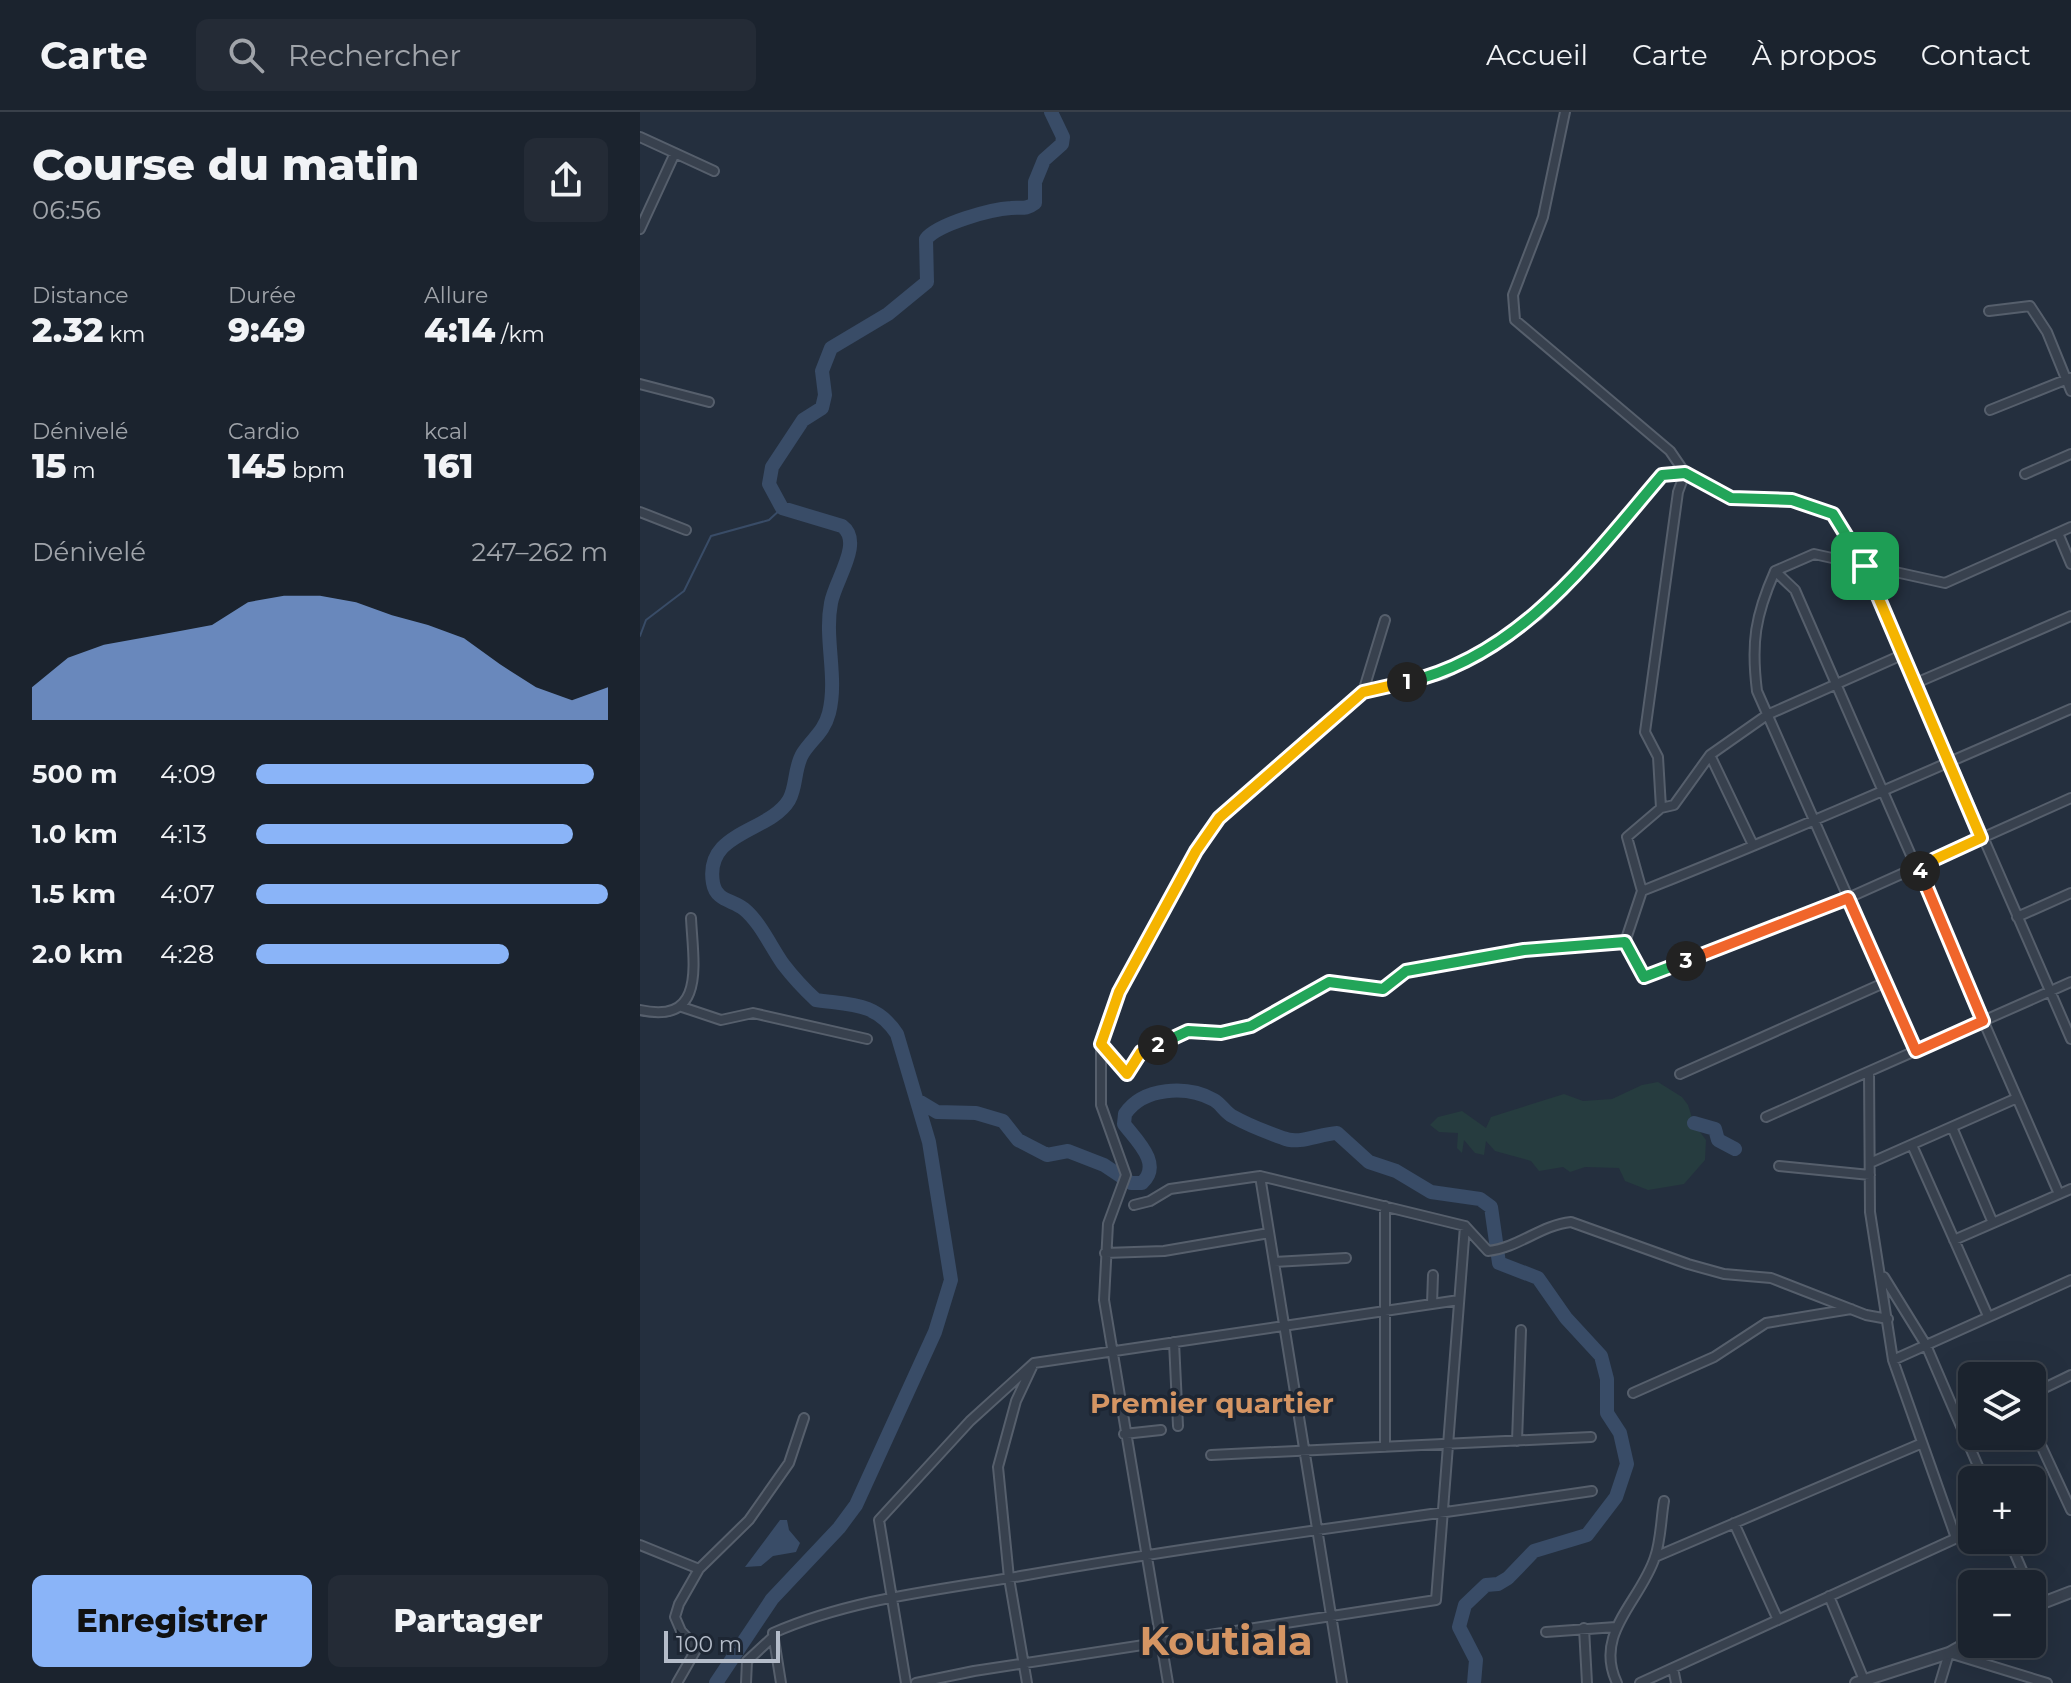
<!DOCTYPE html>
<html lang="fr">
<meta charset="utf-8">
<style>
:root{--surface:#1b232e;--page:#242b36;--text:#f1f3f6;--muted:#a0a4aa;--line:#39404a;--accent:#8ab4f8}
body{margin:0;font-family:Montserrat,sans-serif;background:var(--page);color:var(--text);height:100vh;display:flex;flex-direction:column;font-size:30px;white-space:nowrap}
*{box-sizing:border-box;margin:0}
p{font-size:26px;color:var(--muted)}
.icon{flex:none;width:44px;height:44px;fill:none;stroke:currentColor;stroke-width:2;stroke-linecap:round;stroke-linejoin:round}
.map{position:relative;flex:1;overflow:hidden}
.sheet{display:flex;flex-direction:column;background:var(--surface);width:640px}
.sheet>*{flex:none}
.controls{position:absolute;left:1318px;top:1250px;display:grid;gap:16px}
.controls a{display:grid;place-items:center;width:88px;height:88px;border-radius:12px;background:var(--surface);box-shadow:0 8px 32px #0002,0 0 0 2px var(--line);font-size:40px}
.scale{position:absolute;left:24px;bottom:20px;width:116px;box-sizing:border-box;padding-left:8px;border:4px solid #b4bcc9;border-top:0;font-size:22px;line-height:28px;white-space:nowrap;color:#b4bcc9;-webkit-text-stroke:6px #1d2633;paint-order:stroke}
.pin{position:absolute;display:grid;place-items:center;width:68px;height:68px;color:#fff;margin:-34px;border-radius:16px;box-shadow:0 4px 12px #0006}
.km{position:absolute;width:40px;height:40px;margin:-20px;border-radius:50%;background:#222;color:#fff;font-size:22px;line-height:40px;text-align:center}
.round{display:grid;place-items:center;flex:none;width:84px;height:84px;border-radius:12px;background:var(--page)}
.overview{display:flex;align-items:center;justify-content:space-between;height:136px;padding:0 32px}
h1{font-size:44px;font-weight:800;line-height:60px}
.figures{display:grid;grid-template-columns:repeat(3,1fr);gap:12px;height:136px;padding:8px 32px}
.figures div{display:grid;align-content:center}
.figures b{font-size:34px;font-weight:800}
.figures small{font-size:22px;font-weight:400}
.figures p{font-size:22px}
.chart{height:224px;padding:16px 32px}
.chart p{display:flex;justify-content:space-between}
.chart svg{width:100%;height:144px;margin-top:8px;fill:var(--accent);opacity:.7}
.cta{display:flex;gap:16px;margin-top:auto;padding:16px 32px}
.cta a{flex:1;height:92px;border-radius:12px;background:var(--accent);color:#111;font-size:32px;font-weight:800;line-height:92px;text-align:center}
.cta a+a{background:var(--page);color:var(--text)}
ul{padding:0 32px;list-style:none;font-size:26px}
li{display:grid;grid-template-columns:128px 96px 1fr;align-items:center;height:60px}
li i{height:20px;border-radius:10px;background:var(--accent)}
header{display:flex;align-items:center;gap:48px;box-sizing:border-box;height:112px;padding:0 40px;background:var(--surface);border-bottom:2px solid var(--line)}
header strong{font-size:38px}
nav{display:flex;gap:44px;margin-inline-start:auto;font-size:28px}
.search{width:560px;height:72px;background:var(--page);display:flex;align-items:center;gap:20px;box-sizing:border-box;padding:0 28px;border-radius:12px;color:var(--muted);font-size:30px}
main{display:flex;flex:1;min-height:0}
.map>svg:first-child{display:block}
.green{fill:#263c3f}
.water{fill:#394c67}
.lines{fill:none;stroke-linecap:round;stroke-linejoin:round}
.stream{stroke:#394c67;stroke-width:2}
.river{stroke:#394c67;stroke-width:14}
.minor-casing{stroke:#565f6c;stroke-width:12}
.tertiary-casing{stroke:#565f6c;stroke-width:14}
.minor{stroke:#38414e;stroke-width:8}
.tertiary{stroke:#38414e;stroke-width:10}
.split-1-casing{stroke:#fff;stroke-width:16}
.split-2-casing{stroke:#fff;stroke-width:16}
.split-3-casing{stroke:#fff;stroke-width:16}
.split-4-casing{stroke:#fff;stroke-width:16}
.split-5-casing{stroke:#fff;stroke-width:16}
.split-1{stroke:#22a559;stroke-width:10}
.split-2{stroke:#f5b400;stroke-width:10}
.split-3{stroke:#22a559;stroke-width:10}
.split-4{stroke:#f0652b;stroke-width:10}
.split-5{stroke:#f5b400;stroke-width:10}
.labels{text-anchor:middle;stroke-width:7;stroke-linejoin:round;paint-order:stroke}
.quarter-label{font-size:28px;font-weight:bold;fill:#d59563;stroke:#1d2633}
.town-label{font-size:40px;font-weight:bold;fill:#d59563;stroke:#1d2633}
</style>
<header>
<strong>Carte</strong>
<div class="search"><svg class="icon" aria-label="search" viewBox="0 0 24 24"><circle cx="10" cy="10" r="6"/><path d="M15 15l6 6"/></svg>Rechercher</div>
<nav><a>Accueil</a><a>Carte</a><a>À propos</a><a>Contact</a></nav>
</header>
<main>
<section class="sheet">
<div class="overview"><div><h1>Course du matin</h1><p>06:56</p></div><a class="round"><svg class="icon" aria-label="share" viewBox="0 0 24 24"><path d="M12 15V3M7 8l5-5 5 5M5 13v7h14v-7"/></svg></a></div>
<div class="figures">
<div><p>Distance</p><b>2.32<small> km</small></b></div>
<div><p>Durée</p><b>9:49</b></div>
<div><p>Allure</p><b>4:14<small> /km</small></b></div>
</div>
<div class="figures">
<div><p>Dénivelé</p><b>15<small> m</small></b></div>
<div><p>Cardio</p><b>145<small> bpm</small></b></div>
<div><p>kcal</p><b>161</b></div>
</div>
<div class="chart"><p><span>Dénivelé</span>247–262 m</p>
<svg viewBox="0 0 160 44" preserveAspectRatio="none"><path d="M0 44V34L10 25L20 21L30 19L40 17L50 15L60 8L70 6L80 6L90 8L100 12L110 15L120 19L130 27L140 34L150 38L160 34V44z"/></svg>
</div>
<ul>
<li><b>500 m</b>4:09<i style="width:96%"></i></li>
<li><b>1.0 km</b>4:13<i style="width:90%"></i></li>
<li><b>1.5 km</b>4:07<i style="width:100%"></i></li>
<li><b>2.0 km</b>4:28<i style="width:72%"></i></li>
</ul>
<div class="cta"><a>Enregistrer</a><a>Partager</a></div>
</section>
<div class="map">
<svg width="1431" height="1571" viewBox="0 0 1431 1571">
<rect width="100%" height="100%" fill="#242f3e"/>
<path class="green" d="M1018 970 1042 985 1048 993 1054 1012 1066 1028 1065 1048 1044 1072 1008 1078 985 1069 979 1056 945 1055 930 1060 923 1055 899 1059 891 1049 855 1039 846 1029 844 1043 835 1041 824 1028 822 1041 817 1036 818 1021 799 1020 790 1013 798 1005 822 999 846 1016 851 1005 924 982 943 989 972 987 1002 973Z"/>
<path class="water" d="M140 1408H147L149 1418 160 1431 156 1440 133 1444 121 1454 105 1455Z"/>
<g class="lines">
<path class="stream" d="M0 524 6 508 44 479 71 424 129 408 142 396"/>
<path class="river" d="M277 988 297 1000 336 1001 363 1009 378 1028 407 1043 428 1039 464 1053 491 1071H502C523 1052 496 1028 484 1012L485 1002C503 975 547 973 574 988 581 992 585 1000 592 1004 608 1013 626 1020 643 1026 659 1033 679 1022 697 1021L729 1050 756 1059 791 1080 840 1087 851 1095 859 1151 898 1166 926 1206 961 1244 967 1267V1301L980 1321 987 1352 976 1385 947 1423 894 1439 868 1466 858 1472 846 1473 825 1493 819 1515 836 1548 834 1571
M1054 1011 1075 1017 1078 1028 1095 1037
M76 1571 132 1487 199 1416 216 1393 295 1220 311 1168 289 1030 257 922C236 890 210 893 176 888 164 877 153 865 143 852 131 835 120 810 104 797 93 788 76 789 73 771 64 719 129 721 149 688 157 674 154 655 163 641 173 626 184 620 189 601 198 565 184 527 191 491 195 468 224 430 202 414L142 396 129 372 132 355 163 308 182 296 185 283 182 259 191 236 248 202 287 170 286 127C298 112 351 97 371 96 381 95 386 98 395 91V70L404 48 422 32 423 25 411 0"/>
<g class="minor-casing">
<path id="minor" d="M925 0 903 105 873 183 875 208 1030 339 1045 361 1038 380 1005 620 1018 645 1021 696 987 725 1002 779
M0 25 74 59
M0 117 35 41
M1349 199 1390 194 1407 220 1431 279
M0 272 69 290
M1350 298 1430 266
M1385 362 1431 342
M0 400 46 418
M1418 421 1431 452
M1135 459 1155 478 1419 1082
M1276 571 1431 504
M723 580 745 508
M1431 597C1289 659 1146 722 1002 779L985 830 884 838 766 859 743 877 689 870 611 914 581 921 548 919 501 940 487 962 461 932 479 880 556 739 579 706 723 580 804 562 898 503 923 479 1022 363 1045 361 1091 386 1152 388 1193 402 1225 454 1431 927
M1070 643 1113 733
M1021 696 1034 693 1070 643 1127 603 1264 542
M1377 805 1431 781
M985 830 1004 865 1208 786 1431 686
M42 895 81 908 113 901 227 927
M0 898C67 913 53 850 51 806
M461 932V993L486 1063 468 1112 464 1188 528 1571
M1276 939 1117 579C1111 531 1115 504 1135 459L1174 442 1305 471 1431 415
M1229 960 1230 1100 1253 1248 1316 1426
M1040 962 1246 870
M1126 1005 1431 870
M1312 1015 1353 1111
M1272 1033 1348 1204
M1230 1051 1377 986
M1139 1054 1230 1063
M620 1064 702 1571
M494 1093 510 1089 530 1077 620 1064 825 1114 848 1139C878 1136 901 1113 931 1110L1048 1152 1084 1162 1131 1166 1226 1203 1248 1207
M1314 1128 1431 1077
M465 1141 524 1139 629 1121
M634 1150 706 1146
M1244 1165 1286 1233 1344 1368
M792 1192 793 1163
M534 1230 538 1314
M1253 1248 1431 1168
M993 1281 1074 1245 1126 1211 1211 1197
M1392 1282 1431 1263
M1320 1311 1332 1306
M1392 1314 1431 1398
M484 1322 521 1318
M877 1329 881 1218
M745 1335V1094
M571 1343 951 1325
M1094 1411 1138 1508
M1369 1428 1388 1472
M0 1433 59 1457
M1015 1445 1280 1332
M1392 1481 1397 1492
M1189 1484 1224 1568
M944 1516 947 1571
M906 1520 976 1515
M1033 1556 1036 1571
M37 1571 57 1536 41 1519 35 1505 39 1492 59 1457 109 1408 149 1351 164 1306
M106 1571 107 1549 134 1524
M141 1571 133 1521C213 1486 301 1478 387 1463 575 1430 764 1407 952 1379
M266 1571 239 1408 330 1309 394 1251 819 1188
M276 1571 334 1559 796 1488 825 1114
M387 1571 369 1466 358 1355 376 1289 392 1255
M977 1571C953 1521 1001 1489 1015 1445 1021 1428 1021 1406 1024 1389
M1000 1571 1332 1419
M1300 1571 1309 1541 1407 1571"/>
</g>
<g class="tertiary-casing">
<path id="tertiary" d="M1392 1495 1431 1480
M1216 1571 1309 1541 1332 1528"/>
</g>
<use href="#minor" class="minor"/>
<use href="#tertiary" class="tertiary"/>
</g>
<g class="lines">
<g class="split-1-casing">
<path id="split-1" d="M767 570C880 544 950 447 1022 363L1045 361 1091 386 1152 388 1193 402 1225 454"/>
</g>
<g class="split-2-casing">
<path id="split-2" d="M518 933 501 940 487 962 461 932 479 880 556 739 579 706 723 580 767 570"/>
</g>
<g class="split-3-casing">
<path id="split-3" d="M518 933 548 919 581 921 611 914 689 870 743 877 766 859 884 838 985 830 1004 865 1046 849"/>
</g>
<g class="split-4-casing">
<path id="split-4" d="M1046 849 1208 786 1276 939 1343 909 1280 759"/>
</g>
<g class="split-5-casing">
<path id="split-5" d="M1225 454 1341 726 1278 755 1280 759"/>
</g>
<use href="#split-1" class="split-1"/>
<use href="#split-2" class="split-2"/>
<use href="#split-3" class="split-3"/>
<use href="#split-4" class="split-4"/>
<use href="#split-5" class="split-5"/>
</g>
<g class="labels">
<g class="quarter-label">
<text x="572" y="1301">Premier quartier</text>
</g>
<g class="town-label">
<text x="586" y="1543">Koutiala</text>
</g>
</g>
</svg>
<div class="controls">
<a><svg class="icon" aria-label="layers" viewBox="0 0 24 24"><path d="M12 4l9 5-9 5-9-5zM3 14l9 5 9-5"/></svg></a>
<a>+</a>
<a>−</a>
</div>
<div class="scale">100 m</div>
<div class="pin" style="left:1225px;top:454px;background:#1e9e55"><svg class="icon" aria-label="arrive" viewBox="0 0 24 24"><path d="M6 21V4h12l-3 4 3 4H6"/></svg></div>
<b class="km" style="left:767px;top:570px">1</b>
<b class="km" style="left:518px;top:933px">2</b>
<b class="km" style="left:1046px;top:849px">3</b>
<b class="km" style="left:1280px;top:759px">4</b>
</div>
</main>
